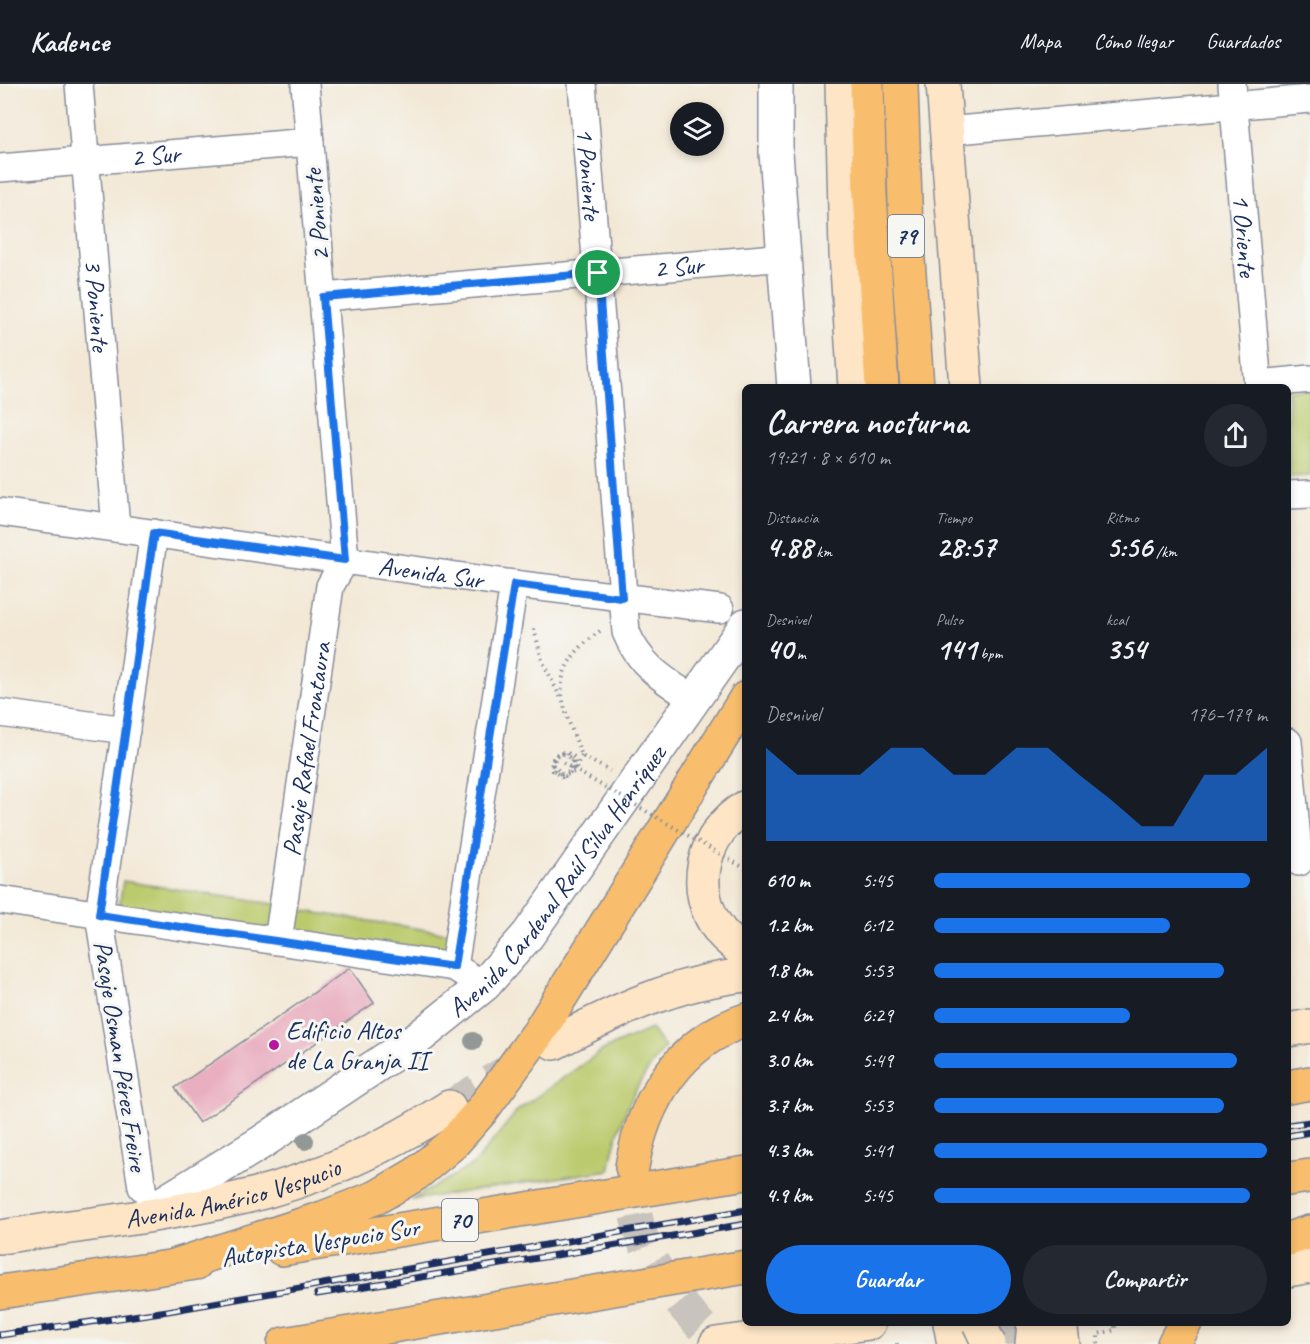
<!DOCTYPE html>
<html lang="es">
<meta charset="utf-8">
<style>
:root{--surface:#171b24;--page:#242831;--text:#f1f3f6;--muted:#9ea1a6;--line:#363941;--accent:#1a73e8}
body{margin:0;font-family:Caveat,sans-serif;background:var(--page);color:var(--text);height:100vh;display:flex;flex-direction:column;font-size:22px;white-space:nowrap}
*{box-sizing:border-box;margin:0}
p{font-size:20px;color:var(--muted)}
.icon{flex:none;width:33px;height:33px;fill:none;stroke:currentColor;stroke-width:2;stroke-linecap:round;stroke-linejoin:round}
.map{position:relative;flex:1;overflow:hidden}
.side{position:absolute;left:742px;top:300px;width:549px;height:942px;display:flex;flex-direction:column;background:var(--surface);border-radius:9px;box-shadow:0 3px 9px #0003}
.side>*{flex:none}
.fabs{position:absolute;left:670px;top:18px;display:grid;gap:12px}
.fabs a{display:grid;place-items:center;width:54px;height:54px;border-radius:50%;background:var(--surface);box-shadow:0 3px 9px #0003;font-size:30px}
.pin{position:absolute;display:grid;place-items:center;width:51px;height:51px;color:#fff;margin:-26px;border:3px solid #fff;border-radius:50%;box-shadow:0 2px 6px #0007}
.round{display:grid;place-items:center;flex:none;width:63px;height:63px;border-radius:32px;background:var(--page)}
.overview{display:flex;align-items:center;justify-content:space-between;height:102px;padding:0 24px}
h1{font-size:33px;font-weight:800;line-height:45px}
.stats{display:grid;grid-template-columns:repeat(3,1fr);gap:9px;height:102px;padding:6px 24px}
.stats div{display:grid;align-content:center}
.stats b{font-size:30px;font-weight:800}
.stats small{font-size:16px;font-weight:400}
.stats p{font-size:16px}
.chart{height:168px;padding:12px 24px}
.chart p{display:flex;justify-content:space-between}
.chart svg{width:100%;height:108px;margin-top:6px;fill:var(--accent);opacity:.7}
.action{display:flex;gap:12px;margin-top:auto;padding:12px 24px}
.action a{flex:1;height:69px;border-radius:36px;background:var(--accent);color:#fff;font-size:24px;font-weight:800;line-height:69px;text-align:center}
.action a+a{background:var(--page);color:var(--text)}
ul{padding:0 24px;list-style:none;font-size:20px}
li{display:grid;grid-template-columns:96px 72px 1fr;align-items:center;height:45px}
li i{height:15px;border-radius:8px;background:var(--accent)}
header{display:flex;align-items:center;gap:36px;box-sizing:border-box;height:84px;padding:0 30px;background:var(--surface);border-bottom:2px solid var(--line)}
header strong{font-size:28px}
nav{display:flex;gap:33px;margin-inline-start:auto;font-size:21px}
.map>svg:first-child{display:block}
.grass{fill:#bbca6d;stroke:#6b7c66;stroke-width:1.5}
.building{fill:#e9aec0}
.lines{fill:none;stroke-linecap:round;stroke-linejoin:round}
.secondary-tunnel{stroke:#c8c3bd;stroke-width:33;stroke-dasharray:33 16;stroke-linecap:butt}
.motorway-tunnel{stroke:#c8c3bd;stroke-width:33;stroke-dasharray:33 16;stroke-linecap:butt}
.minor-casing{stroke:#878c9a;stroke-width:30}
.tertiary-casing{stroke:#878c9a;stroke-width:36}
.secondary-casing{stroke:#878c9a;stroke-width:36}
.motorway-casing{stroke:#878c9a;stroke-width:36}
.path{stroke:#878c9a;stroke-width:4;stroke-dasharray:1.5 4.5;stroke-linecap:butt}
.minor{stroke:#fff;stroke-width:27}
.tertiary{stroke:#fff;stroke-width:33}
.secondary{stroke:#fde5c5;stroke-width:33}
.motorway{stroke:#f9be6d;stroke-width:33}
.rail-casing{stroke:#1b2f5e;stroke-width:7}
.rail{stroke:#f6f6f2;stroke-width:4.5;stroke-dasharray:14;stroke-linecap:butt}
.secondary-bridge-casing{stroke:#878c9a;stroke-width:36;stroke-linecap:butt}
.path-bridge{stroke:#878c9a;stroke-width:4;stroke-dasharray:1.5 4.5;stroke-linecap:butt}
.secondary-bridge{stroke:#fde5c5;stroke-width:33}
.tree{fill:#929896}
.route-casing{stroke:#fff;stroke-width:12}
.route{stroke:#1a73e8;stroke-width:8}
.poi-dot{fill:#b5179e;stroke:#f6f6f2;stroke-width:2}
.labels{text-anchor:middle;stroke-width:6;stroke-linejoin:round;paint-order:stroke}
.shield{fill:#f6f6f2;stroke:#5d6b8a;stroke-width:1.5}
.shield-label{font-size:24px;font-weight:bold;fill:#1b2f5e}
.street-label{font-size:26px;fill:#1b2f5e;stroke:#f6f6f2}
.poi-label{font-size:26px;fill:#1b2f5e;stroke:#f6f6f2;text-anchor:start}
</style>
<header>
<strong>Kadence</strong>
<nav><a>Mapa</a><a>Cómo llegar</a><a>Guardados</a></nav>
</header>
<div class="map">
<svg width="1310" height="1260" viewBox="0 0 1310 1260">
<rect width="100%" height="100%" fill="#f6f6f2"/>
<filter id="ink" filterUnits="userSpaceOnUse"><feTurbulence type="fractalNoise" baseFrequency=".0167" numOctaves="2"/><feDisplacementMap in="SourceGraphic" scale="12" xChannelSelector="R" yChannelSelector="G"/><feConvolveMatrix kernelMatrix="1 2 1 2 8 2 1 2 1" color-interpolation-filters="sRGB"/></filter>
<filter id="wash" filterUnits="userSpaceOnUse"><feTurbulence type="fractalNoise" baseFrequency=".008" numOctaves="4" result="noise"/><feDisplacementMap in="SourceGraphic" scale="24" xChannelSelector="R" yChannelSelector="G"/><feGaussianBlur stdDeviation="1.35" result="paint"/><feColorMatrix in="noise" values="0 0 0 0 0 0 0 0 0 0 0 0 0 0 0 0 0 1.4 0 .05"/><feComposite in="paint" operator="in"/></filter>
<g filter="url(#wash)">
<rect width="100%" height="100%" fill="#f3e8d5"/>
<path class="grass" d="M1310 305V392L1289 393 1288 306Z
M123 797 280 821 274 855 118 831Z
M297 826 454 850 448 884 292 861Z
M651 945 665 964C634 999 617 1040 609 1086L411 1116 474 1080 518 1026 603 966Z"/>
<g id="blocks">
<path class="building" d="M350 884 374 919 199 1039 175 1004Z"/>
</g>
</g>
<g filter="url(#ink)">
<use href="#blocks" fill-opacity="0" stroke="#878c9a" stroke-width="1.5"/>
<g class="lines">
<path class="secondary-tunnel" d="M449 1023 514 983"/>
<path class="motorway-tunnel" d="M632 1083C629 1161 666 1208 719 1260
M1017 1239 1019 1260"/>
<g class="minor-casing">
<g id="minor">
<path id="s1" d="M79 0 116 444"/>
<path id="s2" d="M582 0 626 548C639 581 664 596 693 615"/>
<path id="s3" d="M1232 0 1258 303"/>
<path d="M946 47 1310 15"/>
<path id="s4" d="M0 84 310 58"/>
<path id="s5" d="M323 213 785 173"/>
<path d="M1258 300 1310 295"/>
<path d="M1288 411 1310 410"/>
<path id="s6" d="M0 428 514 500 720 525"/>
<path d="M0 629 126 646"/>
<path d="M1288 658 1299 778"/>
<path d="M0 816 454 883 484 901"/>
<path id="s7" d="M278 857 330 502 345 476 305 0"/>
<path d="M454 883 514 500"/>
<path d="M142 1103 99 831 154 449"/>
</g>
</g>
<g class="tertiary-casing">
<g id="tertiary">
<path d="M776 0V69L794 303"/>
<path id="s8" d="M145 1130 262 1058 422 951 484 901 528 851 746 541"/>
</g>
</g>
<g class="secondary-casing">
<g id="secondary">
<path d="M842 0 846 170 855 303"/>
<path d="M943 0 966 303"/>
<path d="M746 723C702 748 688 807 721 848 728 856 737 863 746 870"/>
<path d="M1288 946 1310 942"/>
<path d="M554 959C615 927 676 898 746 891"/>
<path id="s9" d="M0 1153C78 1141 159 1133 236 1115 312 1098 384 1065 449 1023"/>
<path d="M1288 1186 1310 1182"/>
<path d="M950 1239 954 1260"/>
<path d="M1060 1239 1063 1260"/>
<path d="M716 1260 869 1239"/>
<path d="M1032 1260 1034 1239"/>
</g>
</g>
<g class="motorway-casing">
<path id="motorway" d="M867 0 870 111 882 303
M901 0 906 147 917 303
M1288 1003 1310 999
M632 1083C643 1017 679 958 746 936
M1288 1095 1310 1092
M1288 1155 1310 1148
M282 1165 746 1089
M174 1182 323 1134 377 1113 416 1090 452 1060 482 1026 539 948 746 614
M0 1208 196 1179
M284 1260 746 1183
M1174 1260 1185 1239"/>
</g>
<path class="path" d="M534 545 542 576 560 613
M600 547C543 589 561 616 582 672L610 687
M571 684 572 675 564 670 556 672 553 681 562 690 570 688 574 676 567 669 558 670 552 677 553 686 565 692C573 689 576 682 575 674 563 662 549 670 552 686L562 693 574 688 582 672
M897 1259V1260
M1098 1260V1250L1115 1246V1239"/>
<use href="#minor" class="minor"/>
<use href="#tertiary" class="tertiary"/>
<use href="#secondary" class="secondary"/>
<use href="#motorway" class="motorway"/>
<g class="rail-casing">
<path id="rail" d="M1288 1041 1310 1038
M1288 1052 1310 1048
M317 1210 746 1140
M0 1251 168 1227 746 1126"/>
</g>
<use href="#rail" class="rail"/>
<g class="secondary-bridge-casing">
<path id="secondary-bridge" d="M979 1239 989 1260"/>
</g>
<path class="path-bridge" d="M563 679 746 785"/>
<use href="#secondary-bridge" class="secondary-bridge"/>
</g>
<g class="tree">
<circle cx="473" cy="957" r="9"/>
<circle cx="305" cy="1057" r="9"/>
</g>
</g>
<g class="lines" filter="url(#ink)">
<g class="route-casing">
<path id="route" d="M598 189 622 514 514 500 454 883 99 831 154 449 345 476 323 213Z"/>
</g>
<use href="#route" class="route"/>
</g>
<circle class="poi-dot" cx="274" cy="961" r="6"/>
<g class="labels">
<g class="shield">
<rect x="888" y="131" width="36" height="42" rx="4.5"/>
<rect x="442" y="1115" width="36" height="42" rx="4.5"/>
</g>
<g class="shield-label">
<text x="906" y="160">79</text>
<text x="460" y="1144">70</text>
</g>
<g class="street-label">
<text dy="9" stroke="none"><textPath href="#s4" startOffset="156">2 Sur</textPath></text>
<text dy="9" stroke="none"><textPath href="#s2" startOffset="90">1 Poniente</textPath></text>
<text transform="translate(316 131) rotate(-95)" y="9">2 Poniente</text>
<text dy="9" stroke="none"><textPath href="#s3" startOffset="152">1 Oriente</textPath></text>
<text dy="9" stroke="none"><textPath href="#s5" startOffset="357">2 Sur</textPath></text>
<text dy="9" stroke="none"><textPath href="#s1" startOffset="222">3 Poniente</textPath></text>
<text dy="9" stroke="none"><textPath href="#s6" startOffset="435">Avenida Sur</textPath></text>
<text dy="9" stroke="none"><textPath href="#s7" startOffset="194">Pasaje Rafael Frontaura</textPath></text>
<text dy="9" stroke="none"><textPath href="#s8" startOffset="536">Avenida Cardenal Raúl Silva Henríquez</textPath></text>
<text transform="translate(121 972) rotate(81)" y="9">Pasaje Osman Pérez Freire</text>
<text dy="9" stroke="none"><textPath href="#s9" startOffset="237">Avenida Américo Vespucio</textPath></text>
<text transform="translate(320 1158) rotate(-9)" y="9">Autopista Vespucio Sur</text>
</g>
<g class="poi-label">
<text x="286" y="955">Edificio Altos<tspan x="286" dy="30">de La Granja II</tspan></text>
</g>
</g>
</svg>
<div class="fabs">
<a><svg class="icon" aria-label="layers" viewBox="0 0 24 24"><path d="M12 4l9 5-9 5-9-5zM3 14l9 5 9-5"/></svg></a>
</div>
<div class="pin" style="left:598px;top:189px;background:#1e9e55"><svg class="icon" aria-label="arrive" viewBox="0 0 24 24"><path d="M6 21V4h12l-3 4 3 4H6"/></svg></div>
<section class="side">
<div class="overview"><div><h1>Carrera nocturna</h1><p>19:21 · 8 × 610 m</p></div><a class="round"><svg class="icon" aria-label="share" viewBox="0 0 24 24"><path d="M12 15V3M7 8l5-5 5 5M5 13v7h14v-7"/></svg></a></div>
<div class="stats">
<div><p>Distancia</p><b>4.88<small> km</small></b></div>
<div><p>Tiempo</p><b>28:57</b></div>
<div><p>Ritmo</p><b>5:56<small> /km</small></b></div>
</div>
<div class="stats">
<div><p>Desnivel</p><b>40<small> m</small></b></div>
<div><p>Pulso</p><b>141<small> bpm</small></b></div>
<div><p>kcal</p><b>354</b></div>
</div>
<div class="chart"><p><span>Desnivel</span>176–179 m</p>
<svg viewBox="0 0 160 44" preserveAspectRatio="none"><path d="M0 44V6L10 17L20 17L30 17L40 6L50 6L60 17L70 17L80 6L90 6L100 17L110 27L120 38L130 38L140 17L150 17L160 6V44z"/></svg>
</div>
<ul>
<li><b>610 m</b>5:45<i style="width:95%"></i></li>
<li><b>1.2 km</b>6:12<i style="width:71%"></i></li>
<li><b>1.8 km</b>5:53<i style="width:87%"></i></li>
<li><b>2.4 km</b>6:29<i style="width:59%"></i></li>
<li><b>3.0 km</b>5:49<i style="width:91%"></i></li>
<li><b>3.7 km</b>5:53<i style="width:87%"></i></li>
<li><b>4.3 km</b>5:41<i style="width:100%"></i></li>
<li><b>4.9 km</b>5:45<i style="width:95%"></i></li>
</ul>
<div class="action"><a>Guardar</a><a>Compartir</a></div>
</section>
</div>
